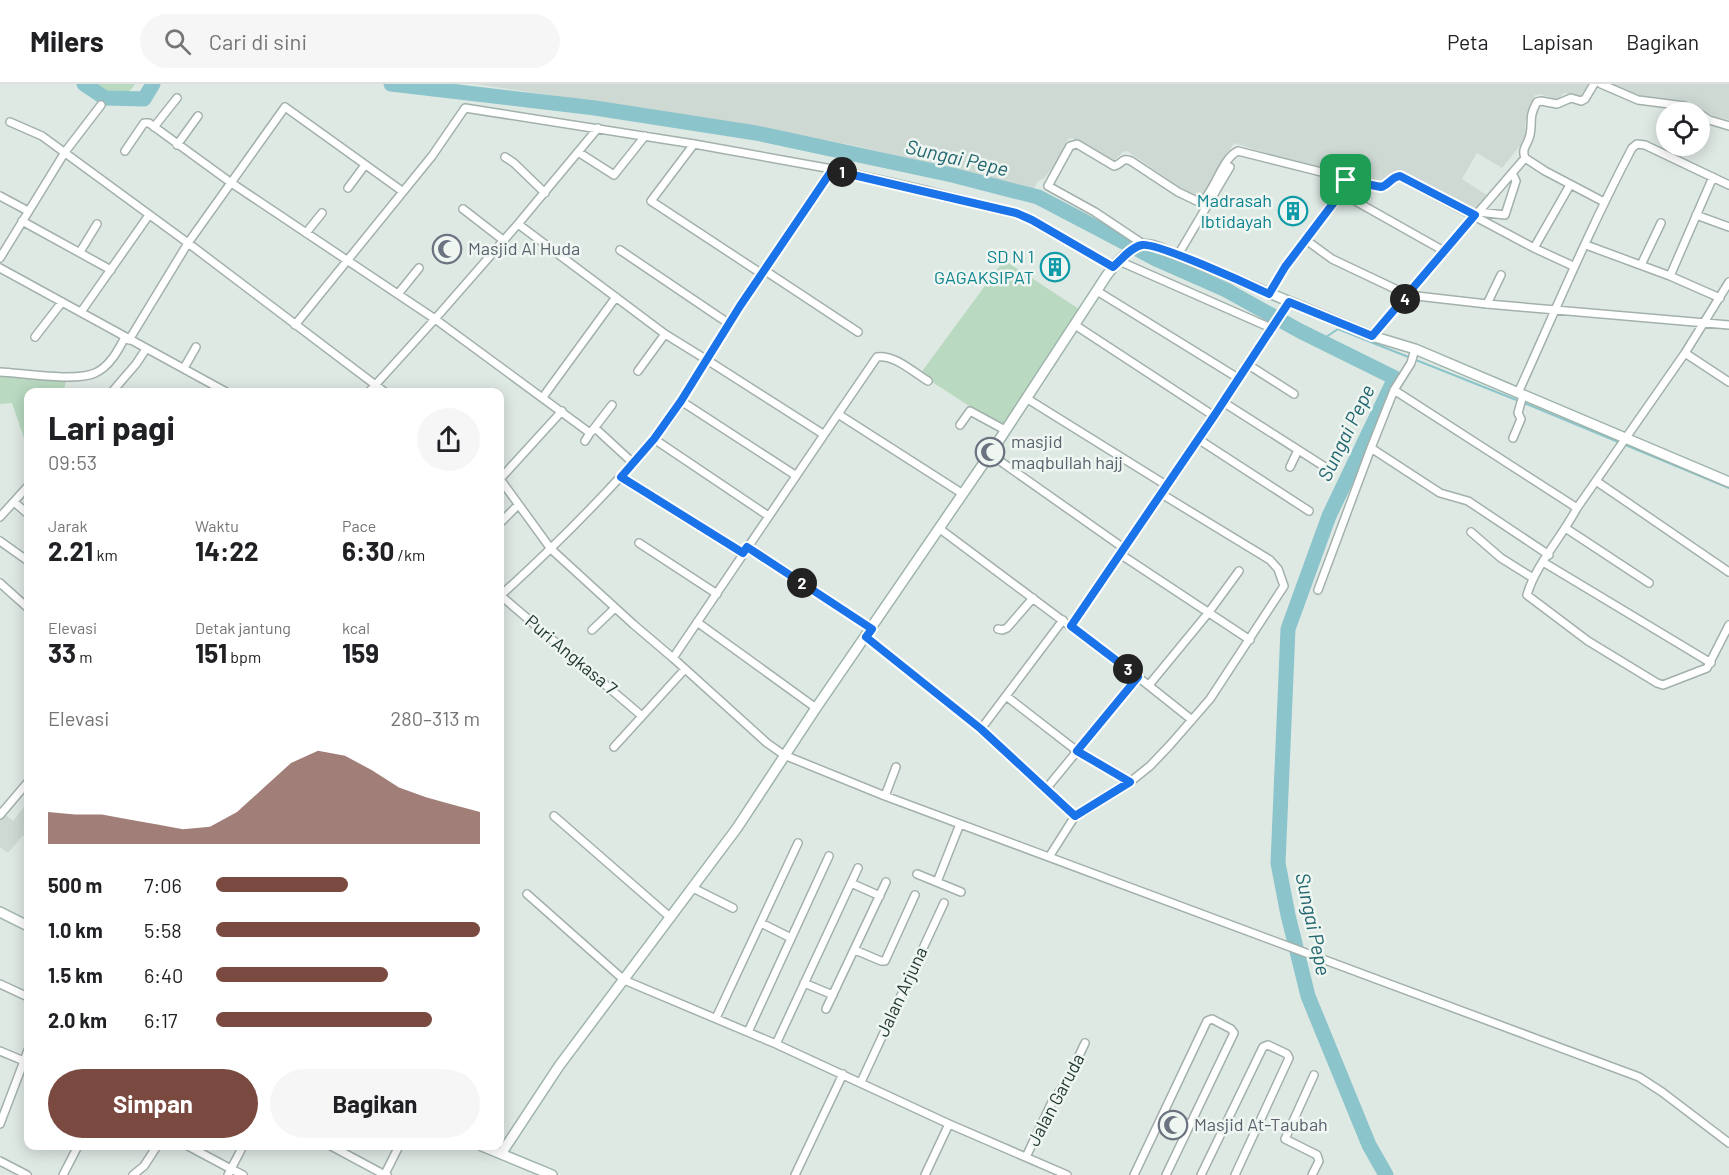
<!DOCTYPE html>
<html lang="id">
<meta charset="utf-8">
<style>
:root{--surface:#fff;--page:#f6f6f6;--text:#202124;--muted:#757577;--line:#e0e0e0;--accent:#7a493f}
body{margin:0;font-family:Barlow,sans-serif;background:var(--page);color:var(--text);height:100vh;display:flex;flex-direction:column;font-size:22px;white-space:nowrap}
*{box-sizing:border-box;margin:0}
p{font-size:20px;color:var(--muted)}
.icon{flex:none;width:33px;height:33px;fill:none;stroke:currentColor;stroke-width:2;stroke-linecap:round;stroke-linejoin:round}
.map{position:relative;flex:1;overflow:hidden}
.drawer{position:absolute;left:24px;top:304px;width:480px;height:762px;display:flex;flex-direction:column;background:var(--surface);border-radius:12px;box-shadow:0 3px 15px #0003}
.drawer>*{flex:none}
.fabs{position:absolute;left:1656px;top:18px;display:grid;gap:12px}
.fabs a{display:grid;place-items:center;width:54px;height:54px;border-radius:50%;background:var(--surface);box-shadow:0 3px 15px #0003;font-size:30px}
.pin{position:absolute;display:grid;place-items:center;width:51px;height:51px;color:#fff;margin:-26px;border-radius:12px;box-shadow:0 3px 9px #0006}
.km{position:absolute;width:30px;height:30px;margin:-15px;border-radius:50%;background:#222;color:#fff;font-size:16px;line-height:30px;text-align:center}
.round{display:grid;place-items:center;flex:none;width:63px;height:63px;border-radius:32px;background:var(--page)}
.overview{display:flex;align-items:center;justify-content:space-between;height:102px;padding:0 24px}
h1{font-size:33px;font-weight:700;line-height:45px}
.stats{display:grid;grid-template-columns:repeat(3,1fr);gap:9px;height:102px;padding:6px 24px}
.stats div{display:grid;align-content:center}
.stats b{font-size:26px;font-weight:700}
.stats small{font-size:16px;font-weight:400}
.stats p{font-size:16px}
.chart{height:168px;padding:12px 24px}
.chart p{display:flex;justify-content:space-between}
.chart svg{width:100%;height:108px;margin-top:6px;fill:var(--accent);opacity:.7}
.button{display:flex;gap:12px;margin-top:auto;padding:12px 24px}
.button a{flex:1;height:69px;border-radius:36px;background:var(--accent);color:#fff;font-size:24px;font-weight:700;line-height:69px;text-align:center}
.button a+a{background:var(--page);color:var(--text)}
ul{padding:0 24px;list-style:none;font-size:20px}
li{display:grid;grid-template-columns:96px 72px 1fr;align-items:center;height:45px}
li i{height:15px;border-radius:8px;background:var(--accent)}
header{display:flex;align-items:center;gap:36px;box-sizing:border-box;height:84px;padding:0 30px;background:var(--surface);border-bottom:2px solid var(--line)}
header strong{font-size:28px}
nav{display:flex;gap:33px;margin-inline-start:auto;font-size:21px}
.search{width:420px;height:54px;background:var(--page);display:flex;align-items:center;gap:15px;box-sizing:border-box;padding:0 21px;border-radius:33px;color:var(--muted);font-size:22px}
.map>svg:first-child{display:block}
.built{fill:#ced9d3}
.green{fill:#b9d9c0}
.lines{fill:none;stroke-linecap:round;stroke-linejoin:round}
.stream{stroke:#8bc4cb;stroke-width:2}
.river{stroke:#8bc4cb;stroke-width:15}
.minor-casing{stroke:#a3b0ab;stroke-width:10}
.secondary-casing{stroke:#9fb4ab;stroke-width:12}
.minor{stroke:#fff;stroke-width:7}
.secondary{stroke:#fff;stroke-width:9}
.route-casing{stroke:#fff;stroke-width:12}
.route{stroke:#1a73e8;stroke-width:8}
.labels{text-anchor:middle;stroke-width:5;stroke-linejoin:round;paint-order:stroke}
.culture-label{font-size:18px;fill:#0d838f;stroke:#eff6f2;text-anchor:end}
.worship-label{font-size:18px;fill:#5b616d;stroke:#eff6f2;text-anchor:start}
.street-label{font-size:18px;fill:#223831;stroke:#eff6f2}
.water-label{font-size:20px;font-style:italic;fill:#21656e;stroke:#eff6f2}
</style>
<header>
<strong>Milers</strong>
<div class="search"><svg class="icon" aria-label="search" viewBox="0 0 24 24"><circle cx="10" cy="10" r="6"/><path d="M15 15l6 6"/></svg>Cari di sini</div>
<nav><a>Peta</a><a>Lapisan</a><a>Bagikan</a></nav>
</header>
<div class="map">
<svg width="1729" height="1091" viewBox="0 0 1729 1091">
<rect width="100%" height="100%" fill="#dfe9e4"/>
<path class="built" d="M475 0H1588L1581 12 1564 9 1558 16 1540 10 1535 11 1525 40 1526 54 1502 84 1477 69 1462 95 1488 112 1475 128 1472 129 1397 88 1391 90 1383 99H1375L1365 93 1311 83 1234 59 1202 112 1196 114 1127 67 1123 68 1114 77 1072 54 1068 55 1054 82 1044 94 1037 98 1034 105 861 63 705 34Z
M1610 0H1729V36L1715 33 1689 17 1640 13Z
M28 718V755L23 751 8 769 0 763V736L5 730 13 737Z"/>
<path class="green" d="M87 0H135C121 22 104 11 87 0Z
M1004 176 1082 227 1003 344 920 290Z
M0 289 67 294 63 309H28V358L26 360 12 319 0 320Z"/>
<g class="lines">
<path class="stream" d="M1320 257 1338 245 1519 317
M1524 319 1729 404"/>
<path class="river" d="M84 0 105 14 144 15 153 0
M391 0 595 24 756 49 952 91 1038 113 1158 176 1226 206 1300 247 1395 294 1329 432 1288 545 1278 779 1288 831 1308 912 1369 1061 1386 1091"/>
<g class="minor-casing">
<path id="minor" d="M1601 0 1638 16 1685 22 1697 28
M1700 30 1709 36 1729 42
M10 38 42 52 188 159 285 23 402 107
M154 43 177 14
M694 60 651 117 762 190
M177 61 198 32
M125 67 144 39H149L230 98 435 235 590 349 585 357
M578 68 614 91 645 52
M505 73 514 79 545 109
M1525 74 1545 87 1604 118
M348 104 365 81
M1341 109 1444 167
M0 112 28 127
M463 125 503 156
M1478 128 1505 131 1516 97 1512 89
M1696 131 1729 143
M22 137 111 186
M306 149 322 129
M1306 156 1341 109 1346 96
M1143 160 1095 128 1048 102 1070 62 1077 60 1114 82C1123 80 1121 73 1131 77L1178 108 1201 119C1215 107 1222 74 1238 67L1381 103C1389 102 1391 93 1399 92L1534 164 1573 182
M1586 161 1670 192 1720 214
M1534 164 1570 101
M620 166 728 239 832 85
M80 168 97 140
M1178 171 1230 83
M0 174 65 68 101 21
M1119 177 1271 244
M1641 181 1661 139
M0 184 228 309
M764 186 858 248
M1670 192 1713 93
M1729 198 1685 269 1577 424C1562 453 1536 480 1527 511L1588 557 1657 599 1663 601 1707 584 1729 541
M1097 207 1238 294
M398 210 419 184
M1269 210 1285 183 1306 156 1332 175 1408 211 1487 220 1729 241
M1487 220 1501 191
M81 228 149 131
M728 239 707 276 823 350
M295 241 432 72 465 24 694 60 832 85 929 107 1024 132 1113 183
M1075 241 1214 332
M1372 252 1525 74C1521 64 1528 61 1530 51 1533 37 1528 34 1537 18L1541 17 1557 20 1571 14 1581 17 1585 15 1594 0
M35 253 62 218
M129 256 188 159 386 309
M1685 269 1729 298
M1247 280 1294 310
M184 284 196 263
M638 287 665 250
M0 288C22 289 76 298 95 289 109 283 118 267 125 253
M1394 306 1577 424
M111 309 136 280 146 265
M368 309 435 235 518 140 598 44
M1518 309C1555 227 1590 144 1632 64L1637 60 1645 61 1729 101
M543 313 616 213
M1026 314 1166 401
M681 317 795 391
M1223 318 1325 383
M838 330 877 273C894 270 913 288 928 297
M960 341 970 327 1005 346
M595 344 632 378
M592 347 612 321
M1513 354 1521 335 1518 329 1523 311
M654 355 767 431
M1198 355 1309 427
M1371 364 1440 409 1468 417 1549 471
M990 370 1125 465
M1290 383 1298 366
M621 393 743 469
M500 395 551 465 633 540 673 574 767 659 784 671 885 712 1639 993 1662 1008 1729 1059
M500 395 562 327
M1596 397 1729 488
M14 418 28 430
M0 433 28 402
M500 439 518 421
M940 445 1138 593 1192 636
M1567 445 1649 499
M1471 448 1501 474 1533 494
M0 457 28 477
M639 459 717 510
M747 463 872 545
M1120 470 1250 556
M1543 478 1711 579
M0 499 28 524
M1318 506 1371 364 1394 306 1411 279 1415 265
M500 511 642 632
M500 512C554 463 606 411 653 356 674 332 690 303 707 276L665 250 518 140
M697 538 816 624
M1071 542 1214 332 1289 218
M998 545 1002 546 1007 544 1033 514
M592 546 615 524
M866 553 981 645 1075 732 1083 728 1130 698 1150 682 1170 661 1210 615 1284 502 1278 485 1270 476 1160 409
M673 574 838 330 963 410
M1149 601 1209 528 1239 487
M1006 612 1077 667 1130 698
M981 645 1063 536
M614 663 685 585
M1046 705 1138 593
M885 712 896 683
M0 731 28 698
M554 732 671 834
M1049 773 1075 732
M917 790 961 808
M937 798 960 740
M851 799 880 812
M693 804 733 824
M527 810 624 896 776 960 949 1040 1067 1091
M761 839 791 854
M855 866 881 877H885L915 811
M804 899 833 911
M0 900 28 913
M826 925 886 798
M716 934 798 759
M748 948 829 772
M776 960 858 784
M0 967 24 977 0 1040
M26 978 24 977 28 966
M861 998 944 819
M1164 1028 1190 1041
M188 1062 231 1085 228 1091
M243 1062 231 1085 243 1091
M331 1062 385 1091
M1026 1073 1053 1016 1067 997 1085 959
M0 1077 27 1091
M63 1091 78 1062
M133 1091 144 1082 157 1062
M387 1091 385 1090 399 1062
M795 1091 843 990
M925 1091 949 1040
M1134 1091 1207 937 1212 935 1231 945 1234 949 1166 1091
M1201 1091 1263 963 1268 961 1287 970 1289 974 1235 1091
M1312 1091 1319 1077 1317 1071 1285 1055 1314 991"/>
</g>
<g class="secondary-casing">
<path id="secondary" d="M0 828 28 842
M482 1062 552 1091
M501 1070 559 982 737 744 816 624 990 370 1107 191C1116 179 1134 157 1150 161 1160 163 1168 168 1178 171L1372 252 1415 265 1729 398"/>
</g>
<use href="#minor" class="minor"/>
<use href="#secondary" class="secondary"/>
</g>
<g class="lines">
<g class="route-casing">
<path id="route" d="M832 86 1016 129 1032 136 1113 183C1121 176 1131 163 1142 161 1156 158 1250 201 1269 210L1285 183 1341 109 1346 96 1381 103C1389 101 1391 93 1400 92L1475 131 1372 252 1289 218 1214 332 1071 542 1138 593 1077 667 1130 698 1075 732 981 645 866 553 872 545 747 463 743 469 621 393 654 355 681 317 740 222Z"/>
</g>
<use href="#route" class="route"/>
</g>
<defs>
<g id="building-ring" transform="scale(1.5)"><circle r="9.5" fill="#eff6f2" stroke="#0f9aa8" stroke-width="1.5"/><path d="M-4-6H4V6H1V3H-1V6H-4ZM-2.5-4.3h1.7v1.8h-1.7ZM.8-4.3h1.7v1.8H.8ZM-2.5-1h1.7V.8h-1.7ZM.8-1h1.7V.8H.8Z" fill="#0f9aa8"/></g>
<g id="mosque-ring" transform="scale(1.5)"><circle r="9.5" fill="#eff6f2" stroke="#6b7280" stroke-width="1.5"/><path d="M3.5-4.9A6 6 0 1 0 3.5 4.9A5 5 0 1 1 3.5-4.9Z" fill="#6b7280"/></g>
</defs>
<g fill-rule="evenodd">
<use href="#building-ring" x="1293" y="127"/>
<use href="#mosque-ring" x="447" y="165"/>
<use href="#building-ring" x="1055" y="183"/>
<use href="#mosque-ring" x="990" y="368"/>
<use href="#mosque-ring" x="1173" y="1041"/>
</g>
<g class="labels">
<g class="culture-label">
<text x="1272" y="123">Madrasah<tspan x="1272" dy="21">Ibtidayah</tspan></text>
<text x="1034" y="179">SD N 1<tspan x="1034" dy="21">GAGAKSIPAT</tspan></text>
</g>
<g class="worship-label">
<text x="468" y="171">Masjid Al Huda</text>
<text x="1011" y="364">masjid<tspan x="1011" dy="21">maqbullah hajj</tspan></text>
<text x="1194" y="1047">Masjid At-Taubah</text>
</g>
<g class="street-label">
<text transform="translate(571 571) rotate(40)" y="6">Puri Angkasa 7</text>
<text transform="translate(902 908) rotate(-65)" y="6">Jalan Arjuna</text>
<text transform="translate(1056 1016) rotate(-62)" y="6">Jalan Garuda</text>
</g>
<g class="water-label">
<text transform="translate(957 74) rotate(13)" y="7">Sungai Pepe</text>
<text transform="translate(1346 349) rotate(-64)" y="7">Sungai Pepe</text>
<text transform="translate(1313 840) rotate(78)" y="7">Sungai Pepe</text>
</g>
</g>
</svg>
<div class="fabs">
<a><svg class="icon" aria-label="locate" viewBox="0 0 24 24"><circle cx="12" cy="12" r="6"/><path d="M12 2v4M12 18v4M2 12h4M18 12h4"/></svg></a>
</div>
<div class="pin" style="left:1346px;top:96px;background:#1e9e55"><svg class="icon" aria-label="arrive" viewBox="0 0 24 24"><path d="M6 21V4h12l-3 4 3 4H6"/></svg></div>
<b class="km" style="left:842px;top:88px">1</b>
<b class="km" style="left:802px;top:499px">2</b>
<b class="km" style="left:1128px;top:585px">3</b>
<b class="km" style="left:1405px;top:215px">4</b>
<section class="drawer">
<div class="overview"><div><h1>Lari pagi</h1><p>09:53</p></div><a class="round"><svg class="icon" aria-label="share" viewBox="0 0 24 24"><path d="M12 15V3M7 8l5-5 5 5M5 13v7h14v-7"/></svg></a></div>
<div class="stats">
<div><p>Jarak</p><b>2.21<small> km</small></b></div>
<div><p>Waktu</p><b>14:22</b></div>
<div><p>Pace</p><b>6:30<small> /km</small></b></div>
</div>
<div class="stats">
<div><p>Elevasi</p><b>33<small> m</small></b></div>
<div><p>Detak jantung</p><b>151<small> bpm</small></b></div>
<div><p>kcal</p><b>159</b></div>
</div>
<div class="chart"><p><span>Elevasi</span>280–313 m</p>
<svg viewBox="0 0 160 44" preserveAspectRatio="none"><path d="M0 44V31L10 32L20 32L30 34L40 36L50 38L60 37L70 31L80 21L90 11L100 6L110 8L120 14L130 21L140 25L150 28L160 31V44z"/></svg>
</div>
<ul>
<li><b>500 m</b>7:06<i style="width:50%"></i></li>
<li><b>1.0 km</b>5:58<i style="width:100%"></i></li>
<li><b>1.5 km</b>6:40<i style="width:65%"></i></li>
<li><b>2.0 km</b>6:17<i style="width:82%"></i></li>
</ul>
<div class="button"><a>Simpan</a><a>Bagikan</a></div>
</section>
</div>
